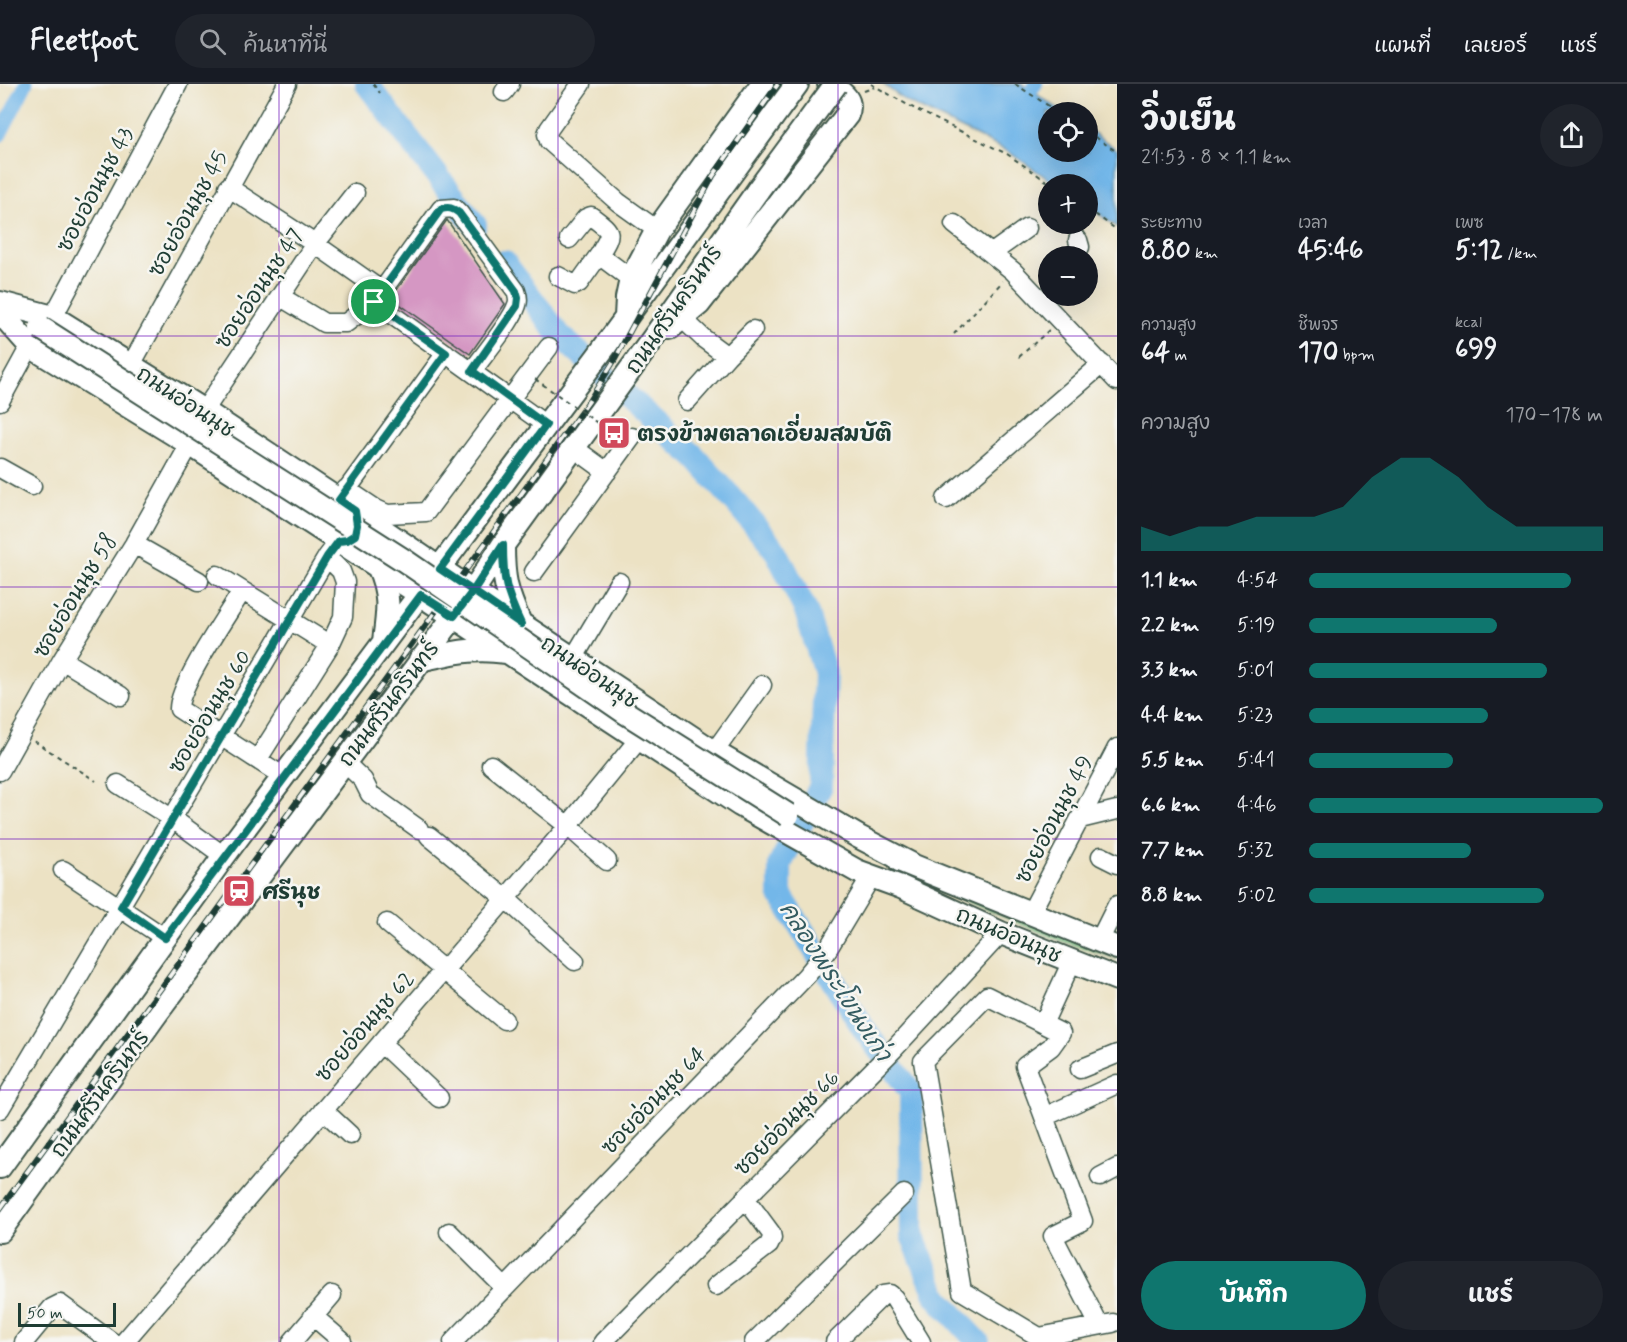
<!DOCTYPE html>
<html lang="th">
<meta charset="utf-8">
<style>
:root{--surface:#171b24;--page:#20242c;--text:#f1f3f6;--muted:#9ea1a6;--line:#363941;--accent:#0f766e}
body{margin:0;font-family:Mynerve,"Playpen Sans Thai",sans-serif;background:var(--page);color:var(--text);height:100vh;display:flex;flex-direction:column;font-size:22px;white-space:nowrap}
*{box-sizing:border-box;margin:0}
p{font-size:20px;color:var(--muted)}
.icon{flex:none;width:33px;height:33px;fill:none;stroke:currentColor;stroke-width:2;stroke-linecap:round;stroke-linejoin:round}
.map{position:relative;flex:1;overflow:hidden}
.drawer{display:flex;flex-direction:column;background:var(--surface);width:510px}
.drawer>*{flex:none}
.fabs{position:absolute;left:1038px;top:18px;display:grid;gap:12px}
.fabs a{display:grid;place-items:center;width:60px;height:60px;border-radius:50%;background:var(--surface);box-shadow:0 6px 24px #0002;font-size:30px}
.scale{position:absolute;left:18px;bottom:15px;width:98px;box-sizing:border-box;padding-left:6px;border:3px solid #1f3d34;border-top:0;font-size:16px;line-height:21px;white-space:nowrap;color:#1f3d34;-webkit-text-stroke:4px #f6f6f2;paint-order:stroke}
.pin{position:absolute;display:grid;place-items:center;width:51px;height:51px;color:#fff;margin:-26px;border:3px solid #fff;border-radius:50%;box-shadow:0 2px 6px #0007}
.round{display:grid;place-items:center;flex:none;width:63px;height:63px;border-radius:32px;background:var(--page)}
.overview{display:flex;align-items:center;justify-content:space-between;height:102px;padding:0 24px}
h1{font-size:33px;font-weight:700;line-height:45px}
.figures{display:grid;grid-template-columns:repeat(3,1fr);gap:9px;height:102px;padding:6px 24px}
.figures div{display:grid;align-content:center}
.figures b{font-size:26px;font-weight:700}
.figures small{font-size:16px;font-weight:400}
.figures p{font-size:16px}
.chart{height:168px;padding:12px 24px}
.chart p{display:flex;justify-content:space-between}
.chart svg{width:100%;height:108px;margin-top:6px;fill:var(--accent);opacity:.7}
.cta{display:flex;gap:12px;margin-top:auto;padding:12px 24px}
.cta a{flex:1;height:69px;border-radius:36px;background:var(--accent);color:#fff;font-size:24px;font-weight:700;line-height:69px;text-align:center}
.cta a+a{background:var(--page);color:var(--text)}
ul{padding:0 24px;list-style:none;font-size:20px}
li{display:grid;grid-template-columns:96px 72px 1fr;align-items:center;height:45px}
li i{height:15px;border-radius:8px;background:var(--accent)}
header{display:flex;align-items:center;gap:36px;box-sizing:border-box;height:84px;padding:0 30px;background:var(--surface);border-bottom:2px solid var(--line)}
header strong{font-size:28px}
nav{display:flex;gap:33px;margin-inline-start:auto;font-size:21px}
.search{width:420px;height:54px;background:var(--page);display:flex;align-items:center;gap:15px;box-sizing:border-box;padding:0 21px;border-radius:33px;color:var(--muted);font-size:22px}
main{display:flex;flex:1;min-height:0}
.map>svg:first-child{display:block}
.green{fill:#84cf8c;stroke:#528660;stroke-width:1.5}
.water{fill:#73b7e9;stroke:#497a8e;stroke-width:1.5}
.lines{fill:none;stroke-linecap:round;stroke-linejoin:round}
.canal{stroke:#73b7e9;stroke-width:14}
.river{stroke:#73b7e9;stroke-width:24}
.building{fill:#d597c3}
.minor-casing{stroke:#3e564a;stroke-width:21}
.major-casing{stroke:#3e564a;stroke-width:26}
.path{stroke:#3e564a;stroke-width:2;stroke-dasharray:4.5 4.5;stroke-linecap:butt}
.minor{stroke:#fff;stroke-width:18}
.major{stroke:#fff;stroke-width:22}
.rail-casing{stroke:#1f3d34;stroke-width:6}
.rail{stroke:#f6f6f2;stroke-width:4;stroke-dasharray:11;stroke-linecap:butt}
.major-bridge-casing{stroke:#3e564a;stroke-width:26;stroke-linecap:butt}
.path-bridge{stroke:#3e564a;stroke-width:2;stroke-dasharray:4.5 4.5;stroke-linecap:butt}
.major-bridge{stroke:#fff;stroke-width:22}
.route-casing{stroke:#fff;stroke-width:12}
.route{stroke:#0f766e;stroke-width:8}
.grid{fill:none;stroke:#7b2cbf;stroke-width:1.5;stroke-opacity:0.55}
.labels{text-anchor:middle;stroke-width:5;stroke-linejoin:round;paint-order:stroke}
.street-label{font-size:22px;fill:#1f3d34;stroke:#f6f6f2}
.poi-label{font-size:22px;font-weight:bold;fill:#1f3d34;stroke:#f6f6f2;text-anchor:start}
.water-label{font-size:24px;font-style:italic;fill:#345c61;stroke:#f6f6f2}
</style>
<header>
<strong>Fleetfoot</strong>
<div class="search"><svg class="icon" aria-label="search" viewBox="0 0 24 24"><circle cx="10" cy="10" r="6"/><path d="M15 15l6 6"/></svg>ค้นหาที่นี่</div>
<nav><a>แผนที่</a><a>เลเยอร์</a><a>แชร์</a></nav>
</header>
<main>
<div class="map">
<svg width="1117" height="1258" viewBox="0 0 1117 1258">
<rect width="100%" height="100%" fill="#f6f6f2"/>
<filter id="ink" filterUnits="userSpaceOnUse"><feTurbulence type="fractalNoise" baseFrequency=".0167" numOctaves="2"/><feDisplacementMap in="SourceGraphic" scale="12" xChannelSelector="R" yChannelSelector="G"/><feConvolveMatrix kernelMatrix="1 2 1 2 8 2 1 2 1" color-interpolation-filters="sRGB"/></filter>
<filter id="wash" filterUnits="userSpaceOnUse"><feTurbulence type="fractalNoise" baseFrequency=".008" numOctaves="4" result="noise"/><feDisplacementMap in="SourceGraphic" scale="24" xChannelSelector="R" yChannelSelector="G"/><feGaussianBlur stdDeviation="1.35" result="paint"/><feColorMatrix in="noise" values="0 0 0 0 0 0 0 0 0 0 0 0 0 0 0 0 0 1.4 0 .05"/><feComposite in="paint" operator="in"/></filter>
<g filter="url(#wash)">
<rect width="100%" height="100%" fill="#ece2c4"/>
<path class="green" d="M897 784 1117 874V875L1061 857 894 787Z"/>
<path class="water" d="M883 0H1021L1063 28H1048V68H1088V45L1117 66V143L1088 122V100H1056L1007 67 907 18Z"/>
<g class="lines">
<path class="canal" d="M1021 19 1036 0
M0 51 26 0"/>
<path class="river" d="M367 0 475 141
M504 178 560 252 695 373 737 420 776 467 806 527 825 589 821 702 780 780V810L865 947 911 1008 912 1151 937 1213 978 1258"/>
</g>
<g id="blocks">
<path class="building" d="M447 136 505 220 470 270 391 214Z"/>
</g>
</g>
<g filter="url(#ink)">
<use href="#blocks" fill-opacity="0" stroke="#3e564a" stroke-width="1.5"/>
<g class="lines">
<g class="minor-casing">
<path id="minor" d="M581 0 549 45 547 50 549 57 618 118 657 146
M504 8 510 0
M228 103 315 160 382 207
M954 140 1013 187 1117 297
M569 155 586 134 591 132C613 149 613 147 599 171L631 195
M992 169 1027 144
M1075 172 1080 163 1078 156
M558 192 575 201 579 199 599 171
M281 213 324 239H346L374 218 441 125 454 124 459 129 516 207C518 212 519 216 517 221 512 237 484 271 472 287
M374 218 546 341
M53 233 178 0
M683 235 704 255 727 272 753 246
M131 281 287 0
M0 317 30 262
M687 317 727 272
M204 327 315 160 355 109
M574 364 607 388
M0 384 32 402
M346 405 376 425 387 430 426 428 549 263
M340 415 446 269
M946 415 1102 280
M134 460 199 497
M534 488 632 353
M217 491 330 561
M242 507C228 530 178 602 179 625L284 693
M573 575 619 498
M62 576 121 612
M714 668 762 601
M258 675 330 561 343 533 345 498 341 487 327 473
M344 678 363 696 370 710 419 745
M491 681 568 742 607 777
M0 687 62 576 134 460 190 360
M118 700 173 735 224 772
M1080 735 1117 726
M429 752 505 814 575 877
M1101 772 1117 780
M63 786 165 854
M1031 828 1117 664
M387 839 504 936
M1099 857 1117 821
M1043 940 1072 877
M381 959 439 1014
M1080 985 1117 970
M0 1025 327 473 339 457
M323 1026 350 1051
M1044 1033 1117 1000
M1100 1093 1117 1084
M449 1148 505 1204
M716 1202 769 1161 772 1154 771 1149 745 1114
M313 1232 342 1257
M1099 1241 1053 1152 1083 1137 1025 982 1051 963 1061 949 987 912 923 977 962 1207 1039 1253 1113 1239
M24 1258 52 1224 60 1220 112 1258
M124 1258 568 742 639 655
M292 1258 332 1211
M453 1258 806 892 826 868 871 793
M603 1258 894 965 1001 849
M754 1258 904 1110
M835 1258 883 1211 890 1210 894 1214 921 1258"/>
</g>
<g class="major-casing">
<path id="major" d="M0 219 53 233 204 327 355 427 521 540 714 668 859 753 911 780
M0 228 30 262 190 360 339 457 740 721 857 787 901 803 1001 849 1117 895
M626 233 627 214 631 195 657 146 762 0
M670 244 699 220 847 31C854 15 841 8 829 0
M503 461C503 496 506 507 520 539
M378 482C391 510 388 528 384 557
M420 576C450 569 474 563 505 568
M899 776 1117 864
M0 1083 224 772 598 272 797 0
M0 1147 157 929 473 507 503 461 652 256 758 106"/>
</g>
<path class="path" d="M373 0 380 9
M871 0 915 25 1007 70 1051 100
M1015 0 1058 28
M864 7 875 3
M1088 48 1117 68
M1088 125 1117 146
M954 250 1003 197
M1019 273 1049 246
M34 657 96 697"/>
<use href="#minor" class="minor"/>
<use href="#major" class="major"/>
<g class="rail-casing">
<path id="rail" d="M0 1125 589 317 614 277 713 92 778 0"/>
</g>
<use href="#rail" class="rail"/>
<g class="major-bridge-casing">
<path id="major-bridge" d="M758 106 836 0
M41 244 405 477 626 629 788 731"/>
</g>
<path class="path-bridge" d="M535 295 623 357"/>
<use href="#major-bridge" class="major-bridge"/>
</g>
</g>
<g class="lines" filter="url(#ink)">
<g class="route-casing">
<path id="route" d="M374 218 446 269 339 416 355 427 357 441 355 451 347 456 339 457 327 473 121 823 165 854 421 511 454 532 473 507 521 540C506 508 503 496 503 461L473 507 440 485 546 341 472 287 517 222 518 214 516 207 459 129C453 124 449 123 441 125L374 218"/>
</g>
<use href="#route" class="route"/>
</g>
<path class="grid" d="M279 0V1258M558 0V1258M838 0V1258M0 252H1117M0 503H1117M0 755H1117M0 1006H1117"/>
<defs>
<g id="bus-square" transform="scale(1.725)"><rect x="-9" y="-9" width="18" height="18" rx="4" fill="#d1495b" stroke="#f6f6f2"/><path d="M-5-6H5V4H4V6H2V4H-2V6H-4V4H-5ZM-3.5-4V0h7V-4ZM-3.5 1.2v1.5H-2V1.2ZM2 1.2v1.5H3.5V1.2Z" fill="#fff"/></g>
<g id="station-square" transform="scale(1.725)"><rect x="-9" y="-9" width="18" height="18" rx="4" fill="#d1495b" stroke="#f6f6f2"/><path d="M-3-6H3Q5-6 5-4V2Q5 4 3 4L4.5 6H3L1.5 4h-3L-3 6H-4.5L-3 4Q-5 4-5 2V-4Q-5-6-3-6ZM-3.5-4v3h7v-3ZM-3.5 1v1.5H-2V1ZM2 1v1.5H3.5V1Z" fill="#fff"/></g>
</defs>
<g fill-rule="evenodd">
<use href="#bus-square" x="614" y="349"/>
<use href="#station-square" x="239" y="807"/>
</g>
<g class="labels">
<g class="street-label">
<text transform="translate(94 105) rotate(-62)" y="8">ซอยอ่อนนุช 43</text>
<text transform="translate(187 129) rotate(-61)" y="8">ซอยอ่อนนุช 45</text>
<text transform="translate(258 204) rotate(-56)" y="8">ซอยอ่อนนุช 47</text>
<text transform="translate(673 225) rotate(-55)" y="8">ถนนศรีนครินทร์</text>
<text transform="translate(186 317) rotate(33)" y="8">ถนนอ่อนนุช</text>
<text transform="translate(74 511) rotate(-59)" y="8">ซอยอ่อนนุช 58</text>
<text transform="translate(590 587) rotate(34)" y="8">ถนนอ่อนนุช</text>
<text transform="translate(388 619) rotate(-53)" y="8">ถนนศรีนครินทร์</text>
<text transform="translate(209 627) rotate(-59)" y="8">ซอยอ่อนนุช 60</text>
<text transform="translate(1053 735) rotate(-62)" y="8">ซอยอ่อนนุช 49</text>
<text transform="translate(1009 850) rotate(23)" y="8">ถนนอ่อนนุช</text>
<text transform="translate(364 942) rotate(-49)" y="8">ซอยอ่อนนุช 62</text>
<text transform="translate(99 1009) rotate(-54)" y="8">ถนนศรีนครินทร์</text>
<text transform="translate(653 1016) rotate(-46)" y="8">ซอยอ่อนนุช 64</text>
<text transform="translate(786 1038) rotate(-45)" y="8">ซอยอ่อนนุช 66</text>
</g>
<g class="poi-label">
<text x="637" y="357">ตรงข้ามตลาดเอี่ยมสมบัติ</text>
<text x="262" y="815">ศรีนุช</text>
</g>
<g class="water-label">
<text transform="translate(836 897) rotate(57)" y="8">คลองพระโขนงเก่า</text>
</g>
</g>
</svg>
<div class="fabs">
<a><svg class="icon" aria-label="locate" viewBox="0 0 24 24"><circle cx="12" cy="12" r="6"/><path d="M12 2v4M12 18v4M2 12h4M18 12h4"/></svg></a>
<a>+</a>
<a>−</a>
</div>
<div class="scale">50 m</div>
<div class="pin" style="left:374px;top:218px;background:#1e9e55"><svg class="icon" aria-label="arrive" viewBox="0 0 24 24"><path d="M6 21V4h12l-3 4 3 4H6"/></svg></div>
</div>
<section class="drawer">
<div class="overview"><div><h1>วิ่งเย็น</h1><p>21:53 · 8 × 1.1 km</p></div><a class="round"><svg class="icon" aria-label="share" viewBox="0 0 24 24"><path d="M12 15V3M7 8l5-5 5 5M5 13v7h14v-7"/></svg></a></div>
<div class="figures">
<div><p>ระยะทาง</p><b>8.80<small> km</small></b></div>
<div><p>เวลา</p><b>45:46</b></div>
<div><p>เพซ</p><b>5:12<small> /km</small></b></div>
</div>
<div class="figures">
<div><p>ความสูง</p><b>64<small> m</small></b></div>
<div><p>ชีพจร</p><b>170<small> bpm</small></b></div>
<div><p>kcal</p><b>699</b></div>
</div>
<div class="chart"><p><span>ความสูง</span>170–178 m</p>
<svg viewBox="0 0 160 44" preserveAspectRatio="none"><path d="M0 44V34L10 38L20 34L30 34L40 30L50 30L60 30L70 26L80 14L90 6L100 6L110 14L120 26L130 34L140 34L150 34L160 34V44z"/></svg>
</div>
<ul>
<li><b>1.1 km</b>4:54<i style="width:89%"></i></li>
<li><b>2.2 km</b>5:19<i style="width:64%"></i></li>
<li><b>3.3 km</b>5:01<i style="width:81%"></i></li>
<li><b>4.4 km</b>5:23<i style="width:61%"></i></li>
<li><b>5.5 km</b>5:41<i style="width:49%"></i></li>
<li><b>6.6 km</b>4:46<i style="width:100%"></i></li>
<li><b>7.7 km</b>5:32<i style="width:55%"></i></li>
<li><b>8.8 km</b>5:02<i style="width:80%"></i></li>
</ul>
<div class="cta"><a>บันทึก</a><a>แชร์</a></div>
</section>
</main>
